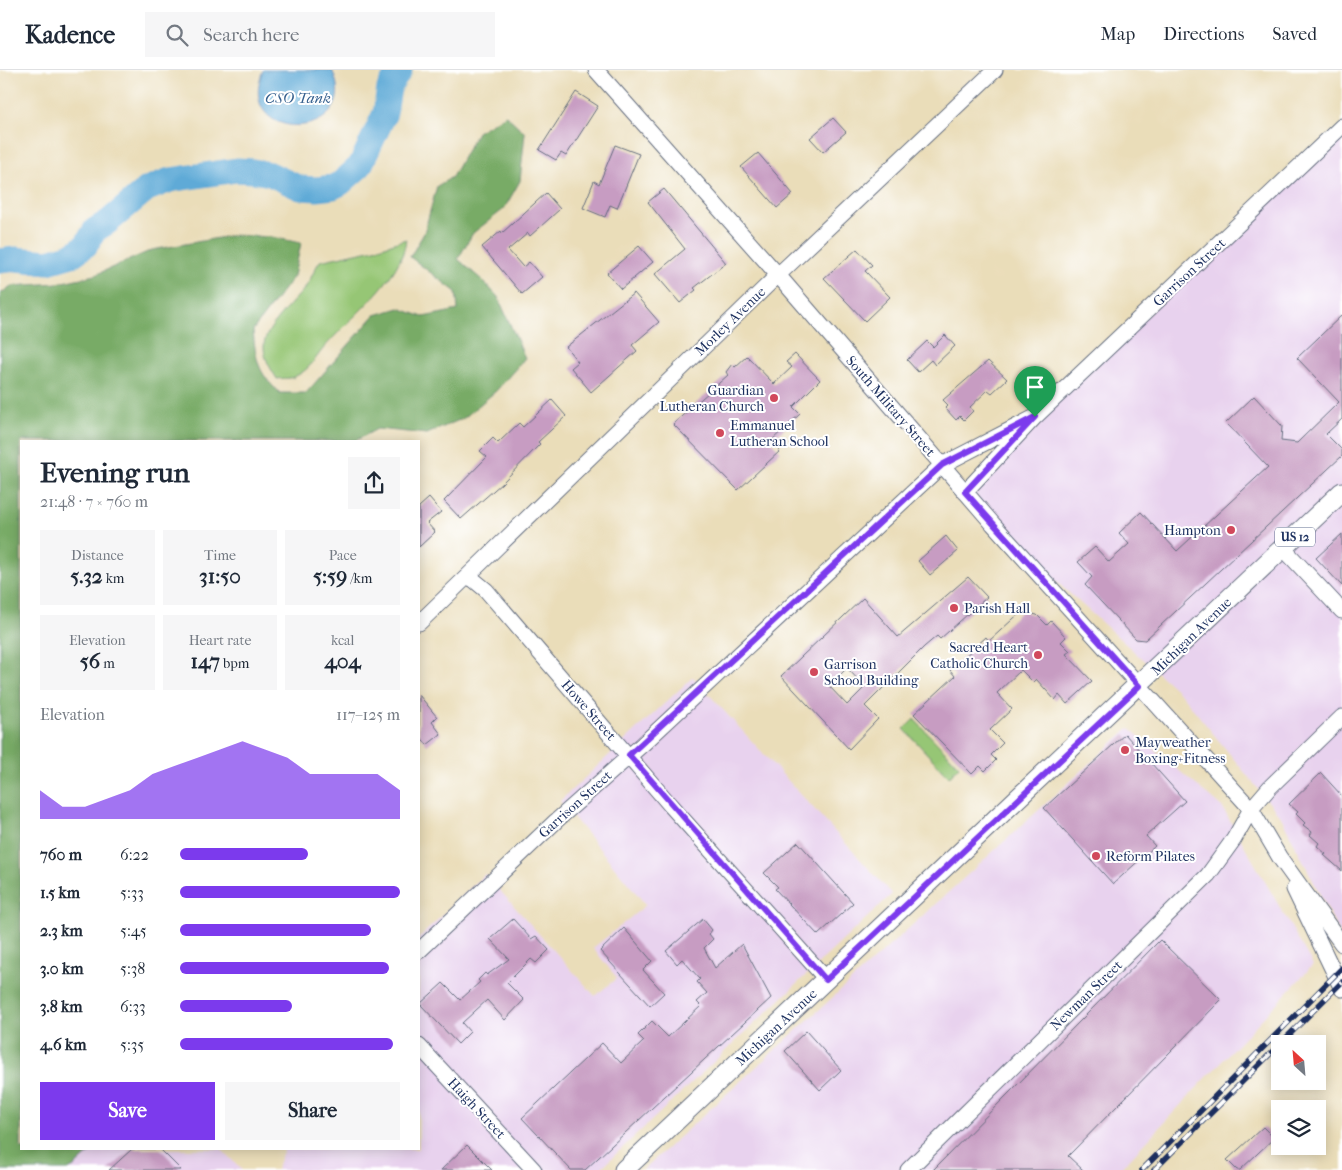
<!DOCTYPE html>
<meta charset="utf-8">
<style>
:root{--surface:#fff;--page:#f6f6f7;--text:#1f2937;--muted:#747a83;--line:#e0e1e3;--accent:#7c3aed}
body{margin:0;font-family:"IM FELL French Canon",serif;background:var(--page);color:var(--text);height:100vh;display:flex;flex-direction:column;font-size:19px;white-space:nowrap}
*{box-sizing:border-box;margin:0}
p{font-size:16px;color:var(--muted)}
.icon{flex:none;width:28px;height:28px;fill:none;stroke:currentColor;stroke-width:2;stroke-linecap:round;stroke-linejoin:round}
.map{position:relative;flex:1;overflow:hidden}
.details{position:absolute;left:20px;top:370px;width:400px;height:710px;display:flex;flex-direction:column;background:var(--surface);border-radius:0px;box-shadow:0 2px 12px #0003}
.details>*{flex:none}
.needle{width:32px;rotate:334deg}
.controls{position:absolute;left:1271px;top:965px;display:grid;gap:10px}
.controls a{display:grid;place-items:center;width:55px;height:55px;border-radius:0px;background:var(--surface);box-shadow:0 2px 12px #0003;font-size:25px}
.pin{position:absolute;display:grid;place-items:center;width:42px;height:42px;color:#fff;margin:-51px -21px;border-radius:50% 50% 50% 0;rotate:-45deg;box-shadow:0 0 5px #0007}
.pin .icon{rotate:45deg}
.round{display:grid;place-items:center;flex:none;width:52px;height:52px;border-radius:0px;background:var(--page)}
.summary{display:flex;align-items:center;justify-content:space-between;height:85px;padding:0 20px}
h1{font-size:28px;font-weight:700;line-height:38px}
.stats{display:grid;grid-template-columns:repeat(3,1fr);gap:8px;height:85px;padding:5px 20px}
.stats div{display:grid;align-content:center;border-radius:0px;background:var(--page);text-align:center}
.stats b{font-size:21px;font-weight:700}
.stats small{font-size:14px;font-weight:400}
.stats p{font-size:14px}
.chart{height:140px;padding:10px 20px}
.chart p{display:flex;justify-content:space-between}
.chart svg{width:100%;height:90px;margin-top:5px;fill:var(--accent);opacity:.7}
.button{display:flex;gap:10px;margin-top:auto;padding:10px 20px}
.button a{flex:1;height:58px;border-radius:0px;background:var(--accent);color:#fff;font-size:20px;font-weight:700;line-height:58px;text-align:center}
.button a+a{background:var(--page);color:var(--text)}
ul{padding:0 20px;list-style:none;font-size:16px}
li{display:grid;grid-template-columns:80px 60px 1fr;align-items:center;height:38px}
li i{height:12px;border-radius:6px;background:var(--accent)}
header{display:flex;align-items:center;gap:30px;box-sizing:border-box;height:70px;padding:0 25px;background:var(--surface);border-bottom:1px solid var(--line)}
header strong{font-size:24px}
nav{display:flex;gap:28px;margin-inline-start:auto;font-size:18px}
.search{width:350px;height:45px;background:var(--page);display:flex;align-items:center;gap:12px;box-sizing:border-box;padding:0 18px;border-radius:0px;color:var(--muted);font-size:19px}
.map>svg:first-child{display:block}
.built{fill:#e8d2ee}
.green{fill:#96c674;stroke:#587a69}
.forest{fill:#78ab66;stroke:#4a6d62}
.water{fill:#5faad7;stroke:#3d6c9a}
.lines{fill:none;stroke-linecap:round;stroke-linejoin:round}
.river{stroke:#5faad7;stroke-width:25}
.building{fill:#c79cc2;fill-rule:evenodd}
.minor-casing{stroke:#636c7e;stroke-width:17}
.major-casing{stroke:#636c7e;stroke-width:21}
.minor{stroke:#fff;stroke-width:15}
.major{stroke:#fff;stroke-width:19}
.rail-casing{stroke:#1b2f5e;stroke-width:5.5}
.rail{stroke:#fff;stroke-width:4;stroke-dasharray:11;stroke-linecap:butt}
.route-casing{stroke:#fff;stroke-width:10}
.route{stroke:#7c3aed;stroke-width:6}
.poi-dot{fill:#d1495b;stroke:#fff;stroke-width:2}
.labels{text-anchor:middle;stroke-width:4;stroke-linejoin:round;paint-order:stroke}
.shield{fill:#fff;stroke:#5f6d8e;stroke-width:1}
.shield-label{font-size:12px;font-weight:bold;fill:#1b2f5e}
.street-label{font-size:14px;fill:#1b2f5e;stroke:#fff}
.poi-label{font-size:14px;fill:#1b2f5e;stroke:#fff;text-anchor:start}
.water-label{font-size:15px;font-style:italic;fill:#36608e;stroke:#fff}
</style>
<header>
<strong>Kadence</strong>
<div class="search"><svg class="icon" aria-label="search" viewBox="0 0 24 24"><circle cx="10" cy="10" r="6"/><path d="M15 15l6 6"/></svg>Search here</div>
<nav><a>Map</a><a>Directions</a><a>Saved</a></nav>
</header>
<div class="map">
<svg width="1342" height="1100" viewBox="0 0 1342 1100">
<rect width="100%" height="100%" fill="#fff"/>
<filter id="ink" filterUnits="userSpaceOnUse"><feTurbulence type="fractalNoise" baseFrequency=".02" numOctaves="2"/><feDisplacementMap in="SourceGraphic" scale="10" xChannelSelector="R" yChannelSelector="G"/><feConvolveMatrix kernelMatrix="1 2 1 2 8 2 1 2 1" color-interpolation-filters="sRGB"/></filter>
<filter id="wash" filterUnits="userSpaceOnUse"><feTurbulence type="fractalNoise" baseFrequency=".0096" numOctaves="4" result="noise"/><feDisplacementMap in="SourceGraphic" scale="20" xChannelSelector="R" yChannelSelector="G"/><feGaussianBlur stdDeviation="1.12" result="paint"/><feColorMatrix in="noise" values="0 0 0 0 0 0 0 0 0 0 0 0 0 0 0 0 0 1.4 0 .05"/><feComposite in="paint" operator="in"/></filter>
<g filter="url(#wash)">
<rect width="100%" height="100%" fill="#eaddb9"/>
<path class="built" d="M1342 57V868L1281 747 1181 624 993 454 965 422Z
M693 607 892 824 599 1100H276L284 1079H419V868L485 804 595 926 617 908 593 878 646 835 560 731Z
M1129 658 1222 737 1313 895 1119 1100H643Z
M82 1079H221L242 1100H53Z"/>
<path class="green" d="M406 169C403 209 347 250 323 279 315 289 309 300 296 306 291 309 283 308 277 309 271 299 264 289 264 277 263 259 294 232 305 218 311 210 314 199 320 191L379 178Z
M914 649 959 696 949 707 904 659Z"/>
<path class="forest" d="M506 45 525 63 520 111 504 139 473 163 458 189 483 211 498 227 525 288 496 321 464 348 427 364 377 359 355 371H21V1079H94L74 1097 68 1100H0V224L11 216 58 213 95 205 152 180 235 165 272 167 301 173 294 206 253 260C256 290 257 302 280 323H306L375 245 399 238 423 247 458 240 456 222 410 187 424 163 437 116 452 107 477 62Z"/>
<path class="water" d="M263 0H332C366 70 232 78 263 0Z"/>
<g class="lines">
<path class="river" d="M0 191 15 189 48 192 72 185 86 175 95 160 108 152 147 119 170 110 237 100 253 101 270 104 300 118 317 119 333 117 341 113 360 96 385 43 389 18 400 0"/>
</g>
<g id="blocks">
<path class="building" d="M576 22 598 36 566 86 561 83 556 90 539 80Z
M833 48 846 62 823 82 810 68Z
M615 75 639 84 617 138 610 135 605 147 583 138 594 111 599 114Z
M758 83 793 124 777 138 741 97Z
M664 119 726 193 694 218 696 220 680 233 655 204 685 179 648 132Z
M546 123 560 139 530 166 528 163 508 180 523 197 529 192 542 207 522 224 482 177 501 161 502 163Z
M639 176 653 192 621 219 607 203Z
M857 179 872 195 865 201 890 227 865 251 824 208Z
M634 223 659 252 632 275 637 281 591 322 571 298 578 292 566 277Z
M1342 245V349L1326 364 1342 380V386L1145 570 1136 569 1085 515 1092 507 1078 492 1095 477 1109 492 1129 474 1119 463 1141 442 1177 481 1268 397 1226 353 1254 326 1282 356 1281 371 1297 373 1339 332 1297 288Z
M945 265 955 276 935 295 931 290 918 302 907 290 927 271 933 277Z
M795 284 820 310 793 337 800 344 771 371 780 381 738 420 673 354 728 305 726 302 732 294 735 297 747 286 774 314 792 297 786 292Z
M988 291 1007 309 992 323 988 320 970 337 973 341 964 350 960 346 956 350 945 338 948 335 943 330Z
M552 330 566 346 538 372 540 374 502 413 461 449 444 431 487 387 480 381 493 368 498 373 519 353 523 357Z
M429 428 441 442 427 453 435 462 419 477V437Z
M1342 464V516L1316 488Z
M946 466 958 481 930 505 918 491Z
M968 507 987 527 940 569 937 566 924 577 865 636 878 649 849 679 781 606 863 528 898 567ZM847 598 865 617 847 635 829 616Z
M1024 539 1028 543 1037 545 1047 555 1051 551 1066 567 1061 572 1070 581 1066 584 1092 611 1067 634 1059 625 1055 630 1036 609 1033 612 1021 600 997 623 1012 639 990 660 1003 673 991 685 996 690 985 701 980 696 972 704 914 644 955 606 950 600 986 567 989 571Z
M419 625 437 647 432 652 441 664 427 675 419 665Z
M1125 664 1185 731 1146 766 1155 776 1113 814 1044 738Z
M1321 703 1342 726V801L1324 785 1326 784 1317 776 1319 773 1310 765 1312 762 1303 755 1305 753 1296 744 1298 742 1289 734Z
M798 772 853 833 818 865 775 819 778 817 764 803Z
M513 849 531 869 536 866 549 880 536 893 531 889 507 913 524 930 505 950 487 930 462 953 470 962 458 974 420 934 443 913 460 930 480 912 478 910 485 903 487 905 509 889 490 869Z
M703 849 712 860 709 864 713 869 704 878 715 898 742 874 771 928 585 1100H571L522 1048 602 973 621 993 644 971 638 965 652 951 668 967 701 936 697 932 707 923 697 912 700 909 682 889 677 894 666 881Z
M624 858 652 891 643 900 664 923 650 936 600 881Z
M1160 870 1221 930 1068 1086 1083 1100H933Z
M806 961 841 1000 820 1020 785 981Z
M1263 1057 1274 1068 1240 1100H1237L1227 1090Z
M467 1075 492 1100H441Z
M132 1079H160L181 1100H109Z"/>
</g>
</g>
<g filter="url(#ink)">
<use href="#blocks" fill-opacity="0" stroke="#636c7e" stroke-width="1"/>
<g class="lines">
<g class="minor-casing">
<path id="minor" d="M596 0 778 205 993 454 1251 739 1280 788 1342 874
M965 422 1035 347 1342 56
M1283 478 1342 541
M469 506 486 520 671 736 827 910
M419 553 778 205 995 0
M1294 819 1342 919
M419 881 556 751 643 674 942 395 1035 347
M419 976 534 1100
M908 1100 1208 805 1234 769 1251 739 1270 717 1342 647"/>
</g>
<g class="major-casing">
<path id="major" d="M624 1100 1342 422"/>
</g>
<use href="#minor" class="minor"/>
<use href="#major" class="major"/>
<g class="rail-casing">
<path id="rail" d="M1142 1100 1342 898
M1154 1100 1342 912"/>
</g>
<use href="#rail" class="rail"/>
</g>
</g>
<g class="lines" filter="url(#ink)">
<g class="route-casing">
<path id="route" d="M1035 347 965 422 1139 616 826 910 629 685 942 395Z"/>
</g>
<use href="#route" class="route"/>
</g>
<g class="poi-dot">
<circle cx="774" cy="328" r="5"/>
<circle cx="720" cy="363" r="5"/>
<circle cx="1231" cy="460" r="5"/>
<circle cx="954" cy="538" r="5"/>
<circle cx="1038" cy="585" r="5"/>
<circle cx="814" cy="602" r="5"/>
<circle cx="1125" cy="680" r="5"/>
<circle cx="1096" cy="786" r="5"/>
</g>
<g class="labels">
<rect class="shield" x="1275" y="457.5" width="40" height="19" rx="4"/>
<g class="shield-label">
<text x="1295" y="471">US 12</text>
</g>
<g class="street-label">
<text transform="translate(1189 202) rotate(-43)" y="5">Garrison Street</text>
<text transform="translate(730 251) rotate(-44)" y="5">Morley Avenue</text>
<text transform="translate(891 336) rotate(49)" y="5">South Military Street</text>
<text transform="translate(1191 566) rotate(-44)" y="5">Michigan Avenue</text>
<text transform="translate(589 640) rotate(49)" y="5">Howe Street</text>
<text transform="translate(575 734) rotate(-42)" y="5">Garrison Street</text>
<text transform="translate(1086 925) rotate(-44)" y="5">Newman Street</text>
<text transform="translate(776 957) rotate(-43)" y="5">Michigan Avenue</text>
<text transform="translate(477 1038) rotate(47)" y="5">Haigh Street</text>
</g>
<g class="poi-label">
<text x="764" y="325" text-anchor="end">Guardian<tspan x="764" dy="16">Lutheran Church</tspan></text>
<text x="730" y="360">Emmanuel<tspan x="730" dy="16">Lutheran School</tspan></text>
<text x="1221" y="465" text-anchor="end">Hampton</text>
<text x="964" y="543">Parish Hall</text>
<text x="1028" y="582" text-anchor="end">Sacred Heart<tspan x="1028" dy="16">Catholic Church</tspan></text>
<text x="824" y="599">Garrison<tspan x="824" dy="16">School Building</tspan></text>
<text x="1135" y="677">Mayweather<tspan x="1135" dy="16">Boxing+Fitness</tspan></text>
<text x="1106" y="791">Reform Pilates</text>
</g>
<g class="water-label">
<text x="298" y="33">CSO Tank</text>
</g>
</g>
</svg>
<div class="controls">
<a><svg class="needle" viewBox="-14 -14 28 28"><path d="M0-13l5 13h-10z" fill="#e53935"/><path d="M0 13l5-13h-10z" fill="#747a83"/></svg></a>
<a><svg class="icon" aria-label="layers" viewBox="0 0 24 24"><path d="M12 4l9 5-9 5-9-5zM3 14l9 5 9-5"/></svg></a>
</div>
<div class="pin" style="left:1035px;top:347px;background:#1e9e55"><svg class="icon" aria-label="arrive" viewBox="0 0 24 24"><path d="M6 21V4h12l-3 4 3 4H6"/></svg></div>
<section class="details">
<div class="summary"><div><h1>Evening run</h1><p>21:48 · 7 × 760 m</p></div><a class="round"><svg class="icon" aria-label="share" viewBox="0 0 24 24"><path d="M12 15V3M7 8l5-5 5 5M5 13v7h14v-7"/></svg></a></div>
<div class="stats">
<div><p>Distance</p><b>5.32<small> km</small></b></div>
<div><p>Time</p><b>31:50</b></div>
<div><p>Pace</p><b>5:59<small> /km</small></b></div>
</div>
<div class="stats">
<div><p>Elevation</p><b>56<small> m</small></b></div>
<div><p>Heart rate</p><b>147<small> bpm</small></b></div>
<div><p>kcal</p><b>404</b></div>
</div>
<div class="chart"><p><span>Elevation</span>117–125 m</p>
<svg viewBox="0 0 160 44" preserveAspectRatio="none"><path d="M0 44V30L10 38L20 38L30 34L40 30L50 22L60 18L70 14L80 10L90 6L100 10L110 14L120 22L130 22L140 22L150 22L160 30V44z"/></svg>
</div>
<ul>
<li><b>760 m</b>6:22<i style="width:58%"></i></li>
<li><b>1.5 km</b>5:33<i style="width:100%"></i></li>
<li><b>2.3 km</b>5:45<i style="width:87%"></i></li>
<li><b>3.0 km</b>5:38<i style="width:95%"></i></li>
<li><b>3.8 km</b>6:33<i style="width:51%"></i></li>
<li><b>4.6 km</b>5:35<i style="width:97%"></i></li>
</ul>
<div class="button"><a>Save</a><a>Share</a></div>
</section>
</div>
